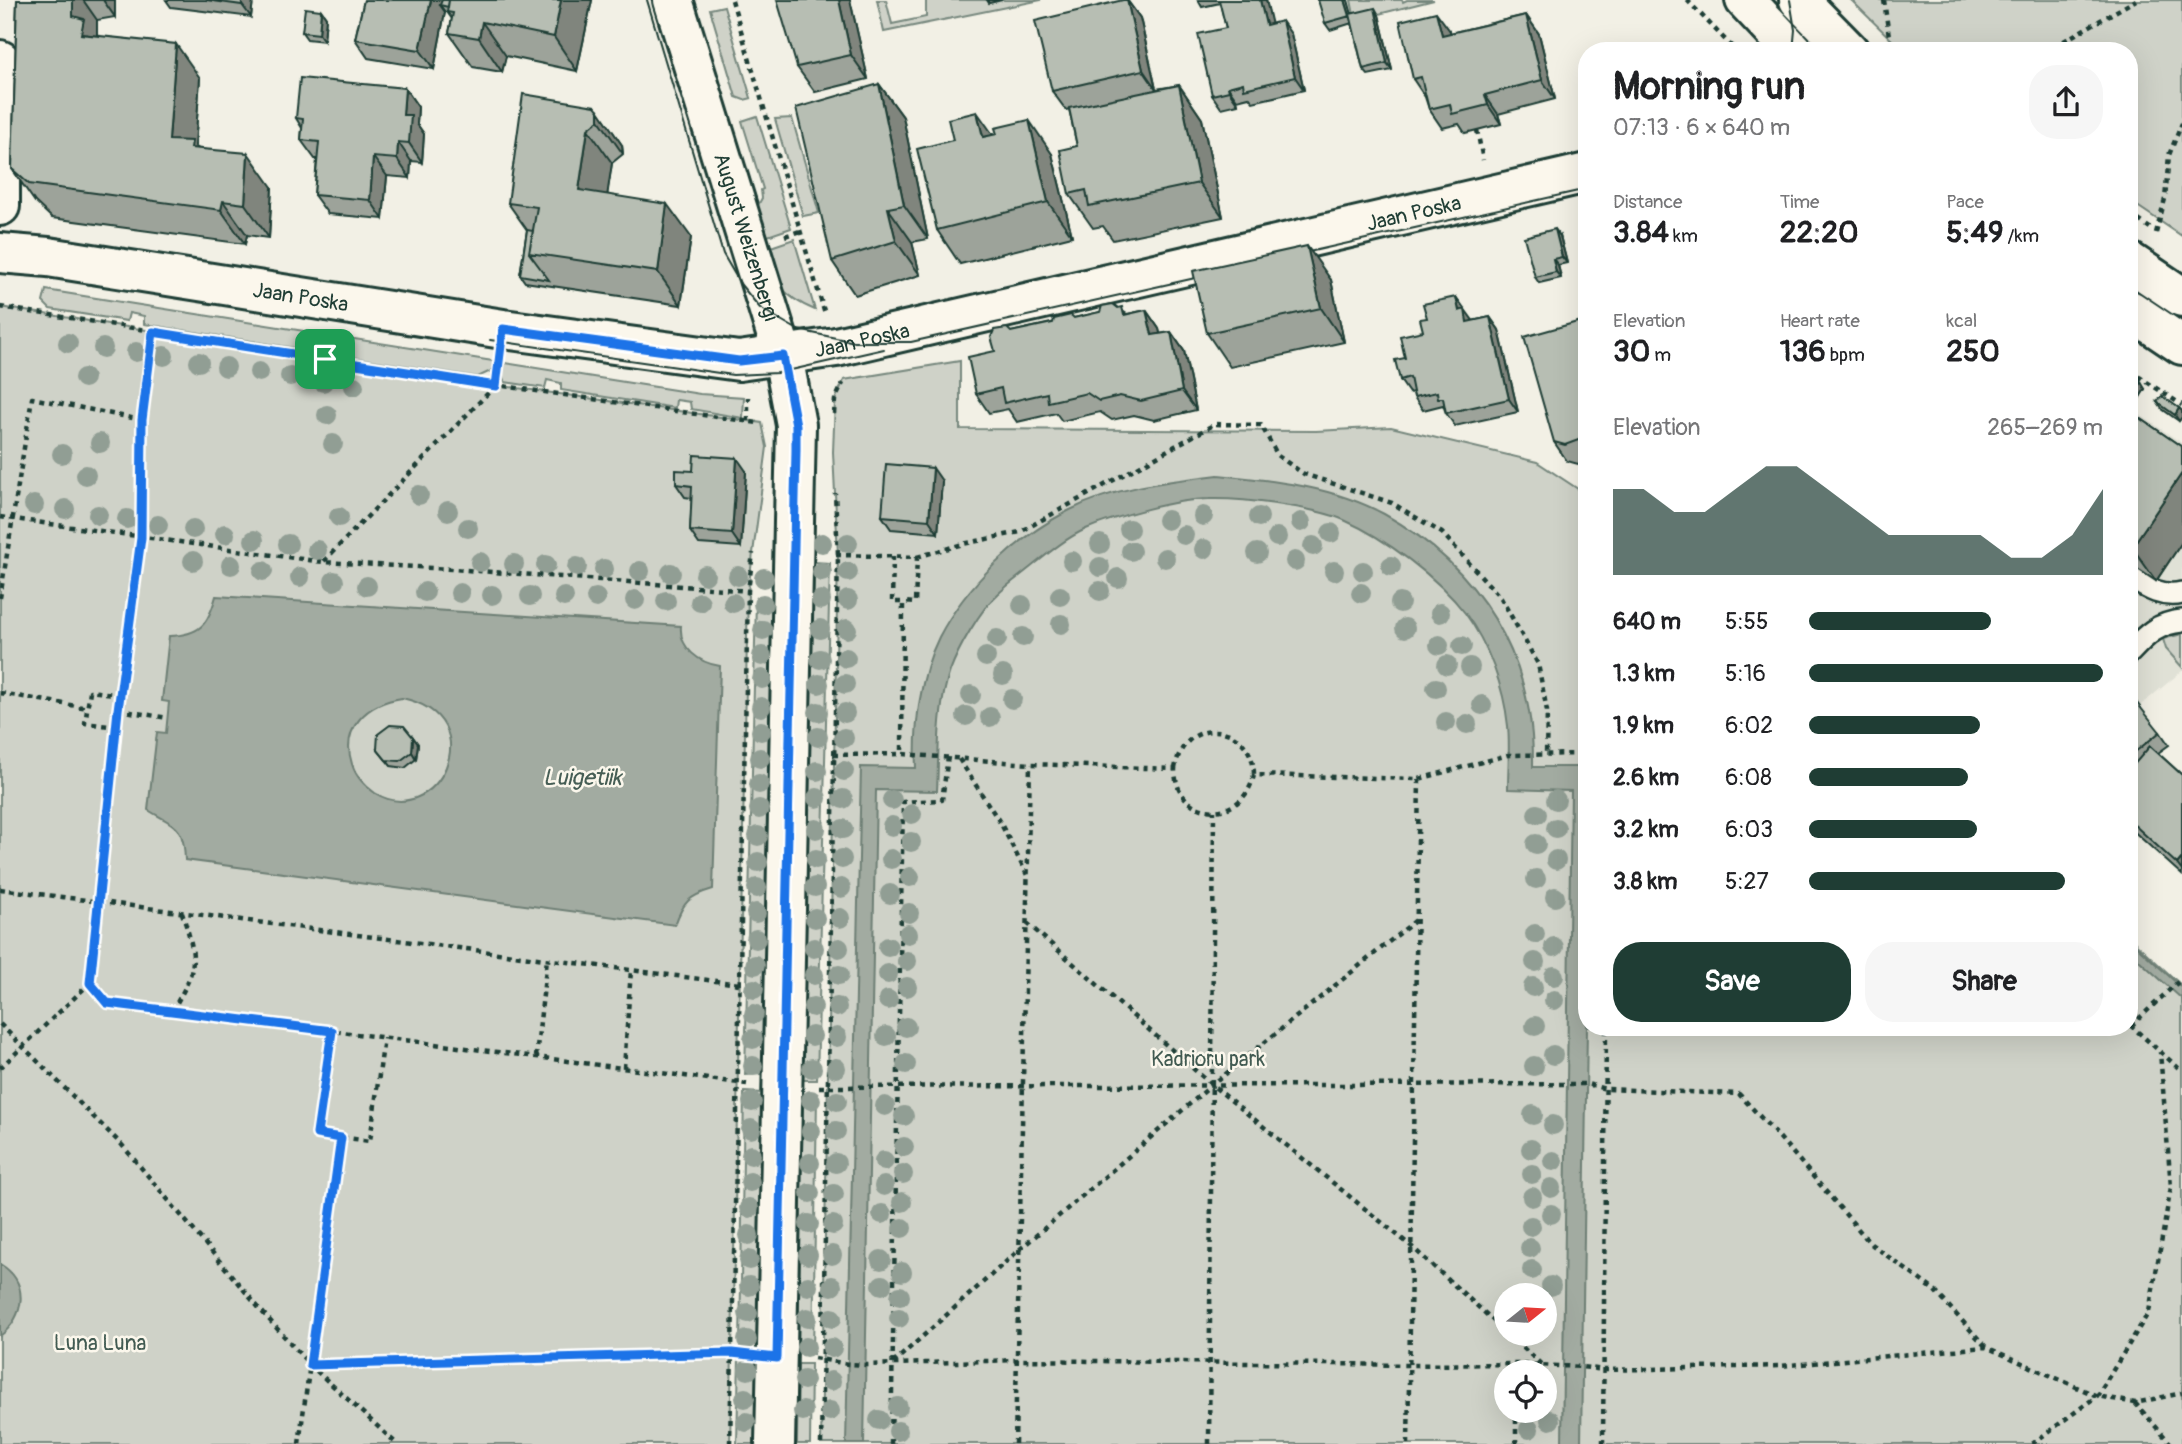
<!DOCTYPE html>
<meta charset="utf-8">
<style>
:root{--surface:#fff;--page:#f6f6f6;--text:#202124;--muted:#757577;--accent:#1f3d34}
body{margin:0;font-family:Pangolin,sans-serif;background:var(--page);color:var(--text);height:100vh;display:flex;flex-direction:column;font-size:26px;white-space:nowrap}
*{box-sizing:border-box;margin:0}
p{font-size:23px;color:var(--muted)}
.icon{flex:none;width:38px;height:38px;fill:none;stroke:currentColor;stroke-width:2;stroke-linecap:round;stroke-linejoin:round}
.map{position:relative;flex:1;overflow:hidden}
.details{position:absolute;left:1578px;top:42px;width:560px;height:994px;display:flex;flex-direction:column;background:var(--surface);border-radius:28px;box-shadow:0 7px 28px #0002}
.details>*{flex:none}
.needle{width:46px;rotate:72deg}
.buttons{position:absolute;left:1494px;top:1283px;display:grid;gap:14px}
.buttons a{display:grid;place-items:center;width:63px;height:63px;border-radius:50%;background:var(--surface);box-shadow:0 7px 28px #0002;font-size:35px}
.pin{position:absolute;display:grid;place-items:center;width:60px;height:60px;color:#fff;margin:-30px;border-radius:14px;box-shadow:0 4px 10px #0006}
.round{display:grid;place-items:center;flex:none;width:74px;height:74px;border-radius:28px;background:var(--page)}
.head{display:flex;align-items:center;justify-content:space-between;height:119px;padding:0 35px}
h1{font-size:38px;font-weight:700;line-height:52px}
.stats{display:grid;grid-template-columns:repeat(3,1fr);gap:10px;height:119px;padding:7px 35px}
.stats div{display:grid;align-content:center}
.stats b{font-size:30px;font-weight:700}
.stats small{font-size:19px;font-weight:400}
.stats p{font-size:19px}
.chart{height:196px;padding:14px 35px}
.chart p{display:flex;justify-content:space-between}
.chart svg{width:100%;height:126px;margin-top:7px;fill:var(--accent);opacity:.7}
.primary-button{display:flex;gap:14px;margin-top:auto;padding:14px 35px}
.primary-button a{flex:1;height:80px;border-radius:28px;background:var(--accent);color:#fff;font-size:28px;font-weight:700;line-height:80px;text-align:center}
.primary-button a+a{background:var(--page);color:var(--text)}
ul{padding:0 35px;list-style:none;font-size:23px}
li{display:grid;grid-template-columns:112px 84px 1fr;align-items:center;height:52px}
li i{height:18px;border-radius:9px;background:var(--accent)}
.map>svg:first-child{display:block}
.built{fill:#e0e1d6}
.green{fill:#cfd2c8;stroke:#77887e;stroke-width:2;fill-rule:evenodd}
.water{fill:#a2aba1;stroke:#6e7f75;stroke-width:2;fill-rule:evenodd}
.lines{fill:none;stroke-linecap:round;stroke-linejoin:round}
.lane-casing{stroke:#1f3d34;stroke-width:26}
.street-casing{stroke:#1f3d34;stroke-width:44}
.secondary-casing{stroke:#1f3d34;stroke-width:44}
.path{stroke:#1f3d34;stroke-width:4.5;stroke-dasharray:5 5;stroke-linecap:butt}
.lane{stroke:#fbf7ec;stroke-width:21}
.street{stroke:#fbf7ec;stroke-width:38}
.secondary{stroke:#fbf7ec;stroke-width:38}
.tram{stroke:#1f3d34;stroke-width:2}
.tree{fill:#919e94}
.wall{fill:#9da39a;stroke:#1f3d34;stroke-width:2}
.shaded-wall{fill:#80857d;stroke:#1f3d34;stroke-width:2}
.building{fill:#b7beb3;stroke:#1f3d34;stroke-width:2}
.route-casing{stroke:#fff;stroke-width:14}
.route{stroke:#1a73e8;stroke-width:9}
.labels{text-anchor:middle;stroke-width:5;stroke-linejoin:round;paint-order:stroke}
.street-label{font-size:21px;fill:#1f3d34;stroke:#fbf7ec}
.park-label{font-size:21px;fill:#425b52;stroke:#fbf7ec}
.water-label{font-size:23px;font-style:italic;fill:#465e55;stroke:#fbf7ec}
</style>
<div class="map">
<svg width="2182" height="1444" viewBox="0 0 2182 1444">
<rect width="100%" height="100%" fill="#f2f0e5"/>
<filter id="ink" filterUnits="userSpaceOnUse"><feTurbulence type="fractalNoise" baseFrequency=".0143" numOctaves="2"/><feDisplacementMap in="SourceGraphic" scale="14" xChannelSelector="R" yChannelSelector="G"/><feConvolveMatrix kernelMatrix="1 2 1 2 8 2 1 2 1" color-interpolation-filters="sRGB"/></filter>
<g filter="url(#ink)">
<path class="built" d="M2130 408 2182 443V671L2130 714Z"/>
<path class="green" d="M877 0H886L892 24 926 17V0H1041L884 32Z
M1351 0H1402L1403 2 1407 0H1434L1355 20Z
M1851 0H2182V236L2130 201V51H1903Z
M724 6 751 98H752L744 100 736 97 710 9Z
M757 116 791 228 762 238 757 207 762 198 761 190 763 189 742 121Z
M792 118 819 213 803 216 775 119Z
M794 239 815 310C781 296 775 282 765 249Z
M46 290 700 394 744 397 743 418 691 409 690 402 676 400 675 408 561 390V383L547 380 545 388 505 382 500 372 495 369 478 377 144 324V316L129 313 127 321 50 309 43 302Z
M0 307 496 385 762 423 767 447 748 591 730 1444H0Z
M960 361V429L1316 431 1391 427 1537 462 1587 495V1027H2130V938L2182 986V1444H821L838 555 833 452 835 400 844 380ZM1507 1295H1545V1334H1507ZM1507 1372H1545V1410H1507Z
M814 562 830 563 817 1080H803Z
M756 599 773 600 764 1074 745 1075Z
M2182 634V667L2166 649 2163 639Z
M744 1092 764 1093 758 1345 740 1346Z
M809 1093 817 1095 813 1354 798 1350 803 1097Z
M739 1356 758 1358 756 1444H737Z
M798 1364H811L810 1444H797Z"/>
<path class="water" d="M1218 475C1274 480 1334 487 1384 514 1479 567 1535 657 1533 767H1587V1026L1581 1444H1562L1571 791 1508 789C1508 768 1510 746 1508 726 1504 687 1488 644 1465 613 1438 578 1385 538 1344 520 1314 507 1242 498 1209 499 1176 499 1117 516 1086 529 1064 539 1045 556 1026 571 1016 579 1006 586 997 595 980 610 958 649 950 671 937 708 939 752 937 791L876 790 864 1444H846L861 767 916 768C914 726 920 675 939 637 966 585 1016 538 1068 511 1114 487 1168 481 1218 475Z
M216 596 681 626C679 648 699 663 720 666L713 889C689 896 683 902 675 925L185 860C184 825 176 827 148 810L157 732 166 733 169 702 162 701 169 636C200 635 208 625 216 596ZM402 698C494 718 436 831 375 793 364 785 356 777 352 764 340 727 368 703 402 698Z
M2130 940 2182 988V999L2130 952Z
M0 1264C30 1282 25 1317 0 1336Z"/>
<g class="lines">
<g class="lane-casing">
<path id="lane" d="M2130 577C2146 587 2161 598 2182 593
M2130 652C2146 635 2158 623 2182 621"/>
</g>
<g class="street-casing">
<g id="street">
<path id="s1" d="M673 0 783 356 796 425 775 1444"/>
<path d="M0 60V206"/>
</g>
</g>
<g class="secondary-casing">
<g id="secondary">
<path d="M1745 0 1793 51"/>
<path d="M1799 0 1849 51"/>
<path id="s2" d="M0 253 48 257 503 329 739 361 836 347 1587 173"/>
<path d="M2130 262 2182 297"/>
<path d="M2130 310 2182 345"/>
</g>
</g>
<path class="path" d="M732 0 824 311
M1687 0 1736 51
M1884 0 1891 51
M2046 51 2136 0
M1477 130 1483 160
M2130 214 2150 228
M2156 233 2165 199 2169 155 2182 123
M785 236 800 231
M0 307 496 385 758 423
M2130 371 2182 405
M834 414 835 400 843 383
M748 421V397
M0 517 323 562 452 569 750 591
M836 555 917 557 915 603 904 602
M893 556 892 602H903L902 754
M917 557 963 544 1020 532 1215 424 1261 425 1278 456 1304 474 1392 503 1442 533 1501 598 1538 664 1547 711 1546 755
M324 561 496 385 499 364
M0 598 32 398 142 420
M0 693 88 708
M119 710 168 718
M117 727 85 723 90 691 121 695
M833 755 902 754 1030 764 1175 769C1175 820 1242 827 1254 775L1419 779 1508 755 1587 754
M959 759 1001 824 1027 875
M1175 769C1183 714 1254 721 1254 775
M0 889 739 984
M1027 923 1212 1085 1411 1246 1507 1333
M90 983 119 710 141 538 142 420 153 332
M172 1011C198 967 198 961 182 913
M0 1024 122 1145 264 1314 310 1365 397 1444
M2130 1025 2182 1071
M2131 1026 2178 982
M332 1031 317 1134 370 1141 384 1038
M536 1057 547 959
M0 1068 90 983 107 1002 747 1084
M624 1068 631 970
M819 1087 1587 1084 1606 1089 1739 1094 1780 1138 1871 1244 1934 1290 1986 1347
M1508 1334 1543 1366
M814 1358 848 1364 866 1365 1017 1360 1409 1365 1517 1364 1582 1367 1604 1370 1780 1366 1986 1347 2097 1396 2135 1403 2182 1393
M893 1363 1019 1250 1212 1085 1416 920
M310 1365 739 1353
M1517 1372V1364
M2135 1403 2171 1444
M299 1444 341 1138
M730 1444 748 591 753 553
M821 1444 838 555 835 493
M891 1444 903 802 942 800 948 757
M1015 1444 1030 764
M1209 1444 1214 811
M1408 1444 1419 779
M1516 1444V1410
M1603 1444 1606 1027
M2032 1444 2097 1396 2149 1312 2171 1187 2160 1052"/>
<use href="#lane" class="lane"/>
<use href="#street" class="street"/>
<use href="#secondary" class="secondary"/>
<path class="tram" d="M647 0 723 254 741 285 760 308 798 330 855 342H911L1213 274
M1790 0 1795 30 1793 51
M1291 256 1587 189
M490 340 733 375 778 373 884 349"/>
</g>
<g class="tree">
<circle cx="68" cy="343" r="10"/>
<circle cx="103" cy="348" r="10"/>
<circle cx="136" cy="352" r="10"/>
<circle cx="164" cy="356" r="10"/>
<circle cx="199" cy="362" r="10"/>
<circle cx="226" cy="367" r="10"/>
<circle cx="259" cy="372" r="10"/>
<circle cx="290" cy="376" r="10"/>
<circle cx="84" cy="378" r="10"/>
<circle cx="323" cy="382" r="10"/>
<circle cx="354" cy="386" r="10"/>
<circle cx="327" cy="415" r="10"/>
<circle cx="100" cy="443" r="10"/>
<circle cx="333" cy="444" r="10"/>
<circle cx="62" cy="454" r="10"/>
<circle cx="86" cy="475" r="10"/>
<circle cx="419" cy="495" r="10"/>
<circle cx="34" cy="505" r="10"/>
<circle cx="65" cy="509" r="10"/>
<circle cx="448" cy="511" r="10"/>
<circle cx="98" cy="515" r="10"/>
<circle cx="1203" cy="516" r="10"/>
<circle cx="339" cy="517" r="10"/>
<circle cx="1259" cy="517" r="10"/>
<circle cx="127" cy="519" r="10"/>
<circle cx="1167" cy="520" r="10"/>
<circle cx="1301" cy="522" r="10"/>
<circle cx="158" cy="525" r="10"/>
<circle cx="468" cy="528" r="10"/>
<circle cx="193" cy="529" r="10"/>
<circle cx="1129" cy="529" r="10"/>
<circle cx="1331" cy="533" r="10"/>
<circle cx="225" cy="534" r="10"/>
<circle cx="1184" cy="535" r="10"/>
<circle cx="1277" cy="537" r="10"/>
<circle cx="254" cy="540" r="10"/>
<circle cx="822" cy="543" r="10"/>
<circle cx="848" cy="543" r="10"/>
<circle cx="288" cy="544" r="10"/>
<circle cx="1100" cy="544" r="10"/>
<circle cx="1313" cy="546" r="10"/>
<circle cx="1204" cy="549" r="10"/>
<circle cx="317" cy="550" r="10"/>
<circle cx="1131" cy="551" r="10"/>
<circle cx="1257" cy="553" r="10"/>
<circle cx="1165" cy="558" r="10"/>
<circle cx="193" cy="561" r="10"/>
<circle cx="1072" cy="561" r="10"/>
<circle cx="1295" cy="561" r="10"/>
<circle cx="480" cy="562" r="10"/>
<circle cx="514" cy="564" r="10"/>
<circle cx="231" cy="565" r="10"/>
<circle cx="546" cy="565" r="10"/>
<circle cx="1391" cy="566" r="10"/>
<circle cx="577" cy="567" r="10"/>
<circle cx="1100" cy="567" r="10"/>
<circle cx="604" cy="569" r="10"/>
<circle cx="263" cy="571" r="10"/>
<circle cx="640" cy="571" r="10"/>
<circle cx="1334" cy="571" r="10"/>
<circle cx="1363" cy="571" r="10"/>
<circle cx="822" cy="572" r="10"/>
<circle cx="848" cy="572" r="10"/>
<circle cx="671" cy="573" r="10"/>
<circle cx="705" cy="575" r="10"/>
<circle cx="738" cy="576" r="10"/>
<circle cx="300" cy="577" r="10"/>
<circle cx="764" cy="578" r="10"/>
<circle cx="1118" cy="578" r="10"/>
<circle cx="334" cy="581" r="10"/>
<circle cx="367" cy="586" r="10"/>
<circle cx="1100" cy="591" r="10"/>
<circle cx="425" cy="592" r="10"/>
<circle cx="460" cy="593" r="10"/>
<circle cx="1361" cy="593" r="10"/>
<circle cx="492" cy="595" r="10"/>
<circle cx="530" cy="596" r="10"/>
<circle cx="1060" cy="596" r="10"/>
<circle cx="564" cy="597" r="10"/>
<circle cx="596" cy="598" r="10"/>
<circle cx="635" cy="600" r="10"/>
<circle cx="821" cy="600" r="10"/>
<circle cx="848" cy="600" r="10"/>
<circle cx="666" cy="601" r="10"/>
<circle cx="700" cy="602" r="10"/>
<circle cx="733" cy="603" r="10"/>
<circle cx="1400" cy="603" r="10"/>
<circle cx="763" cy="604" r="10"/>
<circle cx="1022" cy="605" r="10"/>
<circle cx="1440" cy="613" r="10"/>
<circle cx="1061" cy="624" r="10"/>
<circle cx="1405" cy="628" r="10"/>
<circle cx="820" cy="629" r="10"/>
<circle cx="847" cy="629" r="10"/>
<circle cx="763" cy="630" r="10"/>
<circle cx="1023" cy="637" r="10"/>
<circle cx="997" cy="639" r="10"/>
<circle cx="1439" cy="645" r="10"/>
<circle cx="1462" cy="646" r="10"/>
<circle cx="762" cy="656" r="10"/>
<circle cx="986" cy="657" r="10"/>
<circle cx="846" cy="658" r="10"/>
<circle cx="820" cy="659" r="10"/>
<circle cx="1447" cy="665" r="10"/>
<circle cx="1470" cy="667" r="10"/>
<circle cx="1003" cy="675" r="10"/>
<circle cx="762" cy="679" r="10"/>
<circle cx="819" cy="684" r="10"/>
<circle cx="845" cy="684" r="10"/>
<circle cx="1436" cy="688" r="10"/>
<circle cx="971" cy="695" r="10"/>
<circle cx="1012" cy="699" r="10"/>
<circle cx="1482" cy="705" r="10"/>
<circle cx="761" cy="707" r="10"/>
<circle cx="818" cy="712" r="10"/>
<circle cx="845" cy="713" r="10"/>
<circle cx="966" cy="716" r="10"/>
<circle cx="990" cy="717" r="10"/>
<circle cx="1446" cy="722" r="10"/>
<circle cx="1467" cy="724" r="10"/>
<circle cx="761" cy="731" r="10"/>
<circle cx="818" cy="737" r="10"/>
<circle cx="844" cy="738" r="10"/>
<circle cx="760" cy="758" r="10"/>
<circle cx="817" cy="771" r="10"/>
<circle cx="844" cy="771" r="10"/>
<circle cx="759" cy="784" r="10"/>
<circle cx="817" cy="798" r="10"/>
<circle cx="843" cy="799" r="10"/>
<circle cx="892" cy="800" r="10"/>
<circle cx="1556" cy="800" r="10"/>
<circle cx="759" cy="809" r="10"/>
<circle cx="912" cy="814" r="10"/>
<circle cx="1537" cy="814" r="10"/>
<circle cx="892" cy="826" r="10"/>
<circle cx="1556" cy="828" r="10"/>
<circle cx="816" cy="829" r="10"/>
<circle cx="843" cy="829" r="10"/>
<circle cx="758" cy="836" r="10"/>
<circle cx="911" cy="842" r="10"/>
<circle cx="1536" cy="844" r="10"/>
<circle cx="816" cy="859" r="10"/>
<circle cx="842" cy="859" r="10"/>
<circle cx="891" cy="859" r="10"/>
<circle cx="1556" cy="860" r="10"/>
<circle cx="758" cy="862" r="10"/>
<circle cx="910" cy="877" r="10"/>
<circle cx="1536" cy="879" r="10"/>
<circle cx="815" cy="887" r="10"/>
<circle cx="757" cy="888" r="10"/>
<circle cx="841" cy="888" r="10"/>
<circle cx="890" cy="894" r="10"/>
<circle cx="1555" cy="897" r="10"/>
<circle cx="756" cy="913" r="10"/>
<circle cx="909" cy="913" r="10"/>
<circle cx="815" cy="918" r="10"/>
<circle cx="840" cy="918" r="10"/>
<circle cx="908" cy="934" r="10"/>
<circle cx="1535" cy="934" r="10"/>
<circle cx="756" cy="939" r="10"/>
<circle cx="888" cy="947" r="10"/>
<circle cx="1554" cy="947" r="10"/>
<circle cx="814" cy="948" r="10"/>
<circle cx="839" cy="948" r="10"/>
<circle cx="907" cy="961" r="10"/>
<circle cx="1535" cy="962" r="10"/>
<circle cx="755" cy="965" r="10"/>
<circle cx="888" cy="974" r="10"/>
<circle cx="814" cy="975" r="10"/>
<circle cx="839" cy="975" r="10"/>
<circle cx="1554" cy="976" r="10"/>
<circle cx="907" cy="987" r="10"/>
<circle cx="1533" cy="987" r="10"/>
<circle cx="754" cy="989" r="10"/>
<circle cx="888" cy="1000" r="10"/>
<circle cx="1554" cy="1000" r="10"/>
<circle cx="813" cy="1007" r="10"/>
<circle cx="837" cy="1007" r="10"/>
<circle cx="754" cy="1014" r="10"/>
<circle cx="1535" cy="1026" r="10"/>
<circle cx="906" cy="1027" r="10"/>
<circle cx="812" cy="1036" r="10"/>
<circle cx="886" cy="1036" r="10"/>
<circle cx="837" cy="1037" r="10"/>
<circle cx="753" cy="1039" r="10"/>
<circle cx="1553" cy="1055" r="10"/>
<circle cx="906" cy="1064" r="10"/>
<circle cx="753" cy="1066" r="10"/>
<circle cx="1534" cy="1066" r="10"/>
<circle cx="812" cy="1068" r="10"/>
<circle cx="836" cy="1068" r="10"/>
<circle cx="811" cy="1100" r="10"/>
<circle cx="837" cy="1101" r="10"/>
<circle cx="752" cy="1102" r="10"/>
<circle cx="885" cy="1106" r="10"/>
<circle cx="1533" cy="1115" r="10"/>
<circle cx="904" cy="1116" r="10"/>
<circle cx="1553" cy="1125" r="10"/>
<circle cx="751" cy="1129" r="10"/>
<circle cx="811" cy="1131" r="10"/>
<circle cx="836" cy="1131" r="10"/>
<circle cx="904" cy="1147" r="10"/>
<circle cx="1531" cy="1149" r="10"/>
<circle cx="751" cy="1155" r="10"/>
<circle cx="884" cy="1161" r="10"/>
<circle cx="1553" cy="1161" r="10"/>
<circle cx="810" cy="1163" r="10"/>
<circle cx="836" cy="1163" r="10"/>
<circle cx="903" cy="1174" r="10"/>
<circle cx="1532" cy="1174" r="10"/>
<circle cx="750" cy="1182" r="10"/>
<circle cx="884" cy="1186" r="10"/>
<circle cx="1551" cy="1188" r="10"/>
<circle cx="810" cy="1193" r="10"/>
<circle cx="834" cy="1194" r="10"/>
<circle cx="1532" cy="1197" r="10"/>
<circle cx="902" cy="1202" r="10"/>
<circle cx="749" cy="1208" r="10"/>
<circle cx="882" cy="1214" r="10"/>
<circle cx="1551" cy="1214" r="10"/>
<circle cx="809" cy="1224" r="10"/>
<circle cx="833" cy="1225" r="10"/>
<circle cx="1531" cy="1226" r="10"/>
<circle cx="902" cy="1228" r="10"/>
<circle cx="749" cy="1235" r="10"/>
<circle cx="1530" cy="1248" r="10"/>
<circle cx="808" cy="1255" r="10"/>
<circle cx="832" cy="1255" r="10"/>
<circle cx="749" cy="1260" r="10"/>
<circle cx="881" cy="1260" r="10"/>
<circle cx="1532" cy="1270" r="10"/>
<circle cx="902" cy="1272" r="10"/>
<circle cx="882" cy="1285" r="10"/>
<circle cx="749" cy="1286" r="10"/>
<circle cx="808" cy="1286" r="10"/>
<circle cx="832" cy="1286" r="10"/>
<circle cx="1551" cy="1286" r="10"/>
<circle cx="900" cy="1296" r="10"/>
<circle cx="748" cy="1313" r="10"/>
<circle cx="807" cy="1318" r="10"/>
<circle cx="832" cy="1318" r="10"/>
<circle cx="899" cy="1318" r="10"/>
<circle cx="747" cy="1340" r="10"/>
<circle cx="806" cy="1347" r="10"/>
<circle cx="832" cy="1348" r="10"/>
<circle cx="748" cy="1370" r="10"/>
<circle cx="804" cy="1380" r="10"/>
<circle cx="831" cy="1381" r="10"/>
<circle cx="745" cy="1398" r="10"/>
<circle cx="898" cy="1407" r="10"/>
<circle cx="803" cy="1411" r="10"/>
<circle cx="830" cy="1411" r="10"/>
<circle cx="879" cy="1420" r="10"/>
<circle cx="1550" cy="1420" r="10"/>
<circle cx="746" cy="1422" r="10"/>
<circle cx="1529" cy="1429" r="10"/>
<circle cx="898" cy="1431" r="10"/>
</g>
<path class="wall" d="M17 0H115V17L97 20V36L200 78 195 146 197 148 272 187 269 238 247 235 245 244 52 218 35 202 12 169Z
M166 0H253L251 17 171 7Z
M364 0H592L577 71 506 56 502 72 473 67 449 33 452 19 447 12H445L434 69 368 58 355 39Z
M850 0 868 79 815 92 797 67Z
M987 0H1002L989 3Z
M1127 0 1140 18 1156 89 1179 85 1202 119 1223 217 1113 240 1103 226 1093 228 1069 194 1077 146 1069 109 1066 110 1052 91Z
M1198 0H1266L1271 24 1291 34 1304 90 1253 102 1249 97 1237 100 1238 104 1221 108 1212 95 1226 28 1220 3 1202 7Z
M321 10 326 17 324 41 307 39 302 32Z
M1352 13 1379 15 1392 70 1368 75 1363 69 1352 23 1330 30 1325 23Z
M1526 15 1539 34 1555 99 1498 114 1501 124 1465 133 1459 124 1442 128 1429 109 1425 97 1413 79 1450 31V33Z
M879 84 903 117 928 239 912 242 920 275 855 295 832 261Z
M405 88 418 107 417 124 424 134 422 162 411 161 410 178 387 176 383 219 328 214 314 195 317 159H315L301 140 302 128 296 118Z
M595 106 622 145 623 154 612 163 607 194 691 237 681 305 525 282 520 275 527 230 508 203Z
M993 134 1052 154 1072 236 960 264 937 230Z
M1560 236 1567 263 1558 265 1561 278 1539 283 1535 277Z
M1331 280 1344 342 1230 367 1207 333Z
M1456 297 1472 321 1490 317 1499 330 1518 412 1455 426 1446 413 1443 405 1423 410 1414 397 1413 392 1409 393 1400 380 1405 358 1423 331 1427 318Z
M1118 308 1127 314 1146 310 1159 329 1160 334 1171 332 1184 351 1196 410 1154 420 1134 415 1112 420 1100 412 1062 421 1056 413 1017 422 1008 409 989 413 976 394 995 351 1011 332Z
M1581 321 1587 331V460L1578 464 1567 461 1554 442Z
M2130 375 2145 389 2140 397 2130 390Z
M2157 402 2179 408 2182 411V417L2179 421 2162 409Z
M2130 411 2182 447V542L2156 581 2130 564Z
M693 471H746L741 547 699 544 690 531 692 498 685 497 676 484Z
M942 481 938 533 891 529 882 516Z
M2130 709 2160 732 2169 745 2158 753 2182 775V875L2130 828Z
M413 737 418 744 416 759 405 768 391 766 377 749Z"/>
<path class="shaded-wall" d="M73 0H83L97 20V36L81 34 73 16Z
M103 0H115V17Z
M242 0H253L251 17 242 5Z
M431 0H448L440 5 445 12 434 69 420 50Z
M561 0H592L577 71 554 37Z
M839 0H850L868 79 851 55Z
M1127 0 1140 18 1156 89 1143 70Z
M1260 0H1266L1275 38 1266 25Z
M1345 0H1348L1354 22 1350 16Z
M1375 8 1379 15 1392 70 1387 63Z
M321 10 326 17 324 41 319 34Z
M1436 12 1450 31 1455 54 1442 35Z
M1526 15 1539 34 1555 99 1542 80Z
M1282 21 1291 34 1304 90 1295 77Z
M482 22 506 56 502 72 479 38Z
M176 44 200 78 195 146 215 175 169 140Z
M879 84 903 117 928 239 904 205Z
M1179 85 1202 119 1223 217 1199 183Z
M1228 87 1237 100 1238 104 1229 91Z
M405 88 418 107 417 124 424 134 422 162 409 143 403 115Z
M1485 95 1498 114 1501 124 1488 105Z
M599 111 622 145 623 154 599 120Z
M977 112 1001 146 983 137Z
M1029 120 1052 154 1072 236 1048 202Z
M588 129 612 163 603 224 579 190Z
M398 142 411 161 410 178 397 159Z
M248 153 272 187 269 238 245 204Z
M373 157 387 176 383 219 370 200Z
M223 201 247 235 245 244 221 210Z
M667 204 691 237 681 305 658 272Z
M888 208 912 242 920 275 896 241Z
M1555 229 1560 236 1567 263 1562 257Z
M1307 246 1331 280 1344 342 1321 308Z
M1553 259 1558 265 1561 278 1556 272Z
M1456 297 1474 322 1476 335 1459 311Z
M1146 310 1159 329 1165 354 1152 335Z
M1490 317 1499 330 1518 412 1509 399Z
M1581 321 1587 331V345Z
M1171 332 1184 351 1196 410 1182 391Z
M2141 382 2145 389 2140 397 2135 390Z
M2179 408 2182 411V417L2179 421 2175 415Z
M737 458 746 471 741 547 732 534Z
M933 468 942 481 938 533 929 520Z
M2182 473V542L2156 581 2132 547Z
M413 737 418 744 416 759 412 752Z
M2182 858V871L2177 864Z"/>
<path class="building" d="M17 0H73V16L84 19 81 34 176 44 169 140 192 141 191 148 248 153 245 204 223 201 221 210 29 184 12 169Z
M206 0H242V5Z
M364 0H431L420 50 355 39Z
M442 0H449L448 7 440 5Z
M449 0H561L554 37 482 22 479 38 449 33 453 13 447 12Z
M777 0H839L851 55 797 67Z
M1123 0H1127L1143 70 1052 91 1035 21Z
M1219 0H1260L1266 25 1282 21 1295 77 1244 89 1243 83 1228 87 1229 91 1212 95 1198 34 1226 28Z
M1318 0H1345L1350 16 1325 23Z
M305 8 321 10 319 34 302 32Z
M1375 8 1387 63 1363 69 1350 14Z
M1436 12 1442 35 1526 15 1542 80 1485 95 1488 105 1452 114 1450 104 1429 109 1421 77 1413 79 1400 21Z
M300 78 405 88 403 115H411L409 143 398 142 397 159 373 157 370 200 314 195 319 142 301 140 303 119 296 118Z
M879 84 904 205 888 208 896 241 832 261 796 108Z
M1179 85 1199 183 1089 206 1086 190 1069 194 1060 150 1077 146 1069 108Z
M523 94 595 106 599 111V120L588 129 579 190 667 204 658 272 529 253 537 207 508 203Z
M977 112 983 137 997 134 995 128 1029 120 1048 202 937 230 917 149 953 140 948 119Z
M1555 229 1562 257 1553 259 1556 272 1535 277 1524 237Z
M527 230 533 231 529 253 549 280 520 275Z
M1307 246 1321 308 1207 333 1193 271Z
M1456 297 1459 311 1465 309 1467 322 1490 317 1509 399 1446 413 1443 398H1438L1437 392 1414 397 1410 377 1400 380 1395 360 1405 358 1400 336 1423 331 1420 319 1427 318 1423 304Z
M1113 304 1118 308 1122 307 1124 315 1146 310 1152 335 1171 332 1182 391 1141 401 1120 396 1099 401 1087 393 1048 402 1047 393 1004 403 1001 388 976 394 968 357 995 351 991 337 994 330 1007 328 1011 332 1053 323 1054 319 1071 315 1074 318 1100 312 1102 306Z
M1581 321 1587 345V441L1581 439 1565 445 1554 442 1524 337Z
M2130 375 2141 382 2135 390 2130 387Z
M2162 396 2179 408 2175 415 2157 402Z
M2130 411 2182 447V473L2132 547 2130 546Z
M694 455 737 458 732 534 690 531 692 486 676 484V470L693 471Z
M886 464 933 468 929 520 882 516Z
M2137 703 2160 732 2130 756V709Z
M390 725 404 726 413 737 412 752 400 761 386 760 377 749 378 734Z
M2150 746 2182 775V858L2177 864 2130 821V769Z"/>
</g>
<g class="lines" filter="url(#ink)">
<g class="route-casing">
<path id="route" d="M503 329 739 361 783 356 796 425V450L777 1358 732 1353 310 1365 341 1138 317 1134 332 1031 107 1003 90 983 118 710 141 538 142 420 153 332 496 386Z"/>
</g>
<use href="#route" class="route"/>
</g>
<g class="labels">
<g class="street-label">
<text dy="7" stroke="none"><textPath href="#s2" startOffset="1438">Jaan Poska</textPath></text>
<text dy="7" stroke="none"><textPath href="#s1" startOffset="248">August Weizenbergi</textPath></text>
<text dy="7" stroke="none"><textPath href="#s2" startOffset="304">Jaan Poska</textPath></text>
<text dy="7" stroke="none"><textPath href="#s2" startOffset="872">Jaan Poska</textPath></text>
</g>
<g class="park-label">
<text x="1208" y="1066">Kadrioru park</text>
<text x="100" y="1350">Luna Luna</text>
</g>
<g class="water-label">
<text x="582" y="785">Luigetiik</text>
</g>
</g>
</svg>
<div class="buttons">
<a><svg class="needle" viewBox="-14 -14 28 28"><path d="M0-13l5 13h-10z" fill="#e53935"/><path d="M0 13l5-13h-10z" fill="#757577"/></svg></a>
<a><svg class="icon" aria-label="locate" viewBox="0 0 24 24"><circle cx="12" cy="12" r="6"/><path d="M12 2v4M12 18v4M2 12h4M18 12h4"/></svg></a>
</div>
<div class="pin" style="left:325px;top:359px;background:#1e9e55"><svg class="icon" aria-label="arrive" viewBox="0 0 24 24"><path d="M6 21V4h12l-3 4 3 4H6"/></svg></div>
<section class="details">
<div class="head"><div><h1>Morning run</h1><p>07:13 · 6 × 640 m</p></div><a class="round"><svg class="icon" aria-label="share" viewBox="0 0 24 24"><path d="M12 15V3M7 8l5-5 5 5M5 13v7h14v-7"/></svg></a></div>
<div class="stats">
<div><p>Distance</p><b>3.84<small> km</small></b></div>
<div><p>Time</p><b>22:20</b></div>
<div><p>Pace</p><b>5:49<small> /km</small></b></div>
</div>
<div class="stats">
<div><p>Elevation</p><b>30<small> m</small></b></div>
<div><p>Heart rate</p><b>136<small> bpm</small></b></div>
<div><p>kcal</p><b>250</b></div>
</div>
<div class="chart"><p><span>Elevation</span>265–269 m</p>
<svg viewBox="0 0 160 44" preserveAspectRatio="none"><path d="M0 44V14L10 14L20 22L30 22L40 14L50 6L60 6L70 14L80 22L90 30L100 30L110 30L120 30L130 38L140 38L150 30L160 14V44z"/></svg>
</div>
<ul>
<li><b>640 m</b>5:55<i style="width:62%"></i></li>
<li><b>1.3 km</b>5:16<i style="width:100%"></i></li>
<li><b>1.9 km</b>6:02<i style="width:58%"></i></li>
<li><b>2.6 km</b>6:08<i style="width:54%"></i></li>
<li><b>3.2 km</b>6:03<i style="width:57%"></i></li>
<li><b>3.8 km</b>5:27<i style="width:87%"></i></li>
</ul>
<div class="primary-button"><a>Save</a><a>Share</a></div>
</section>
</div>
